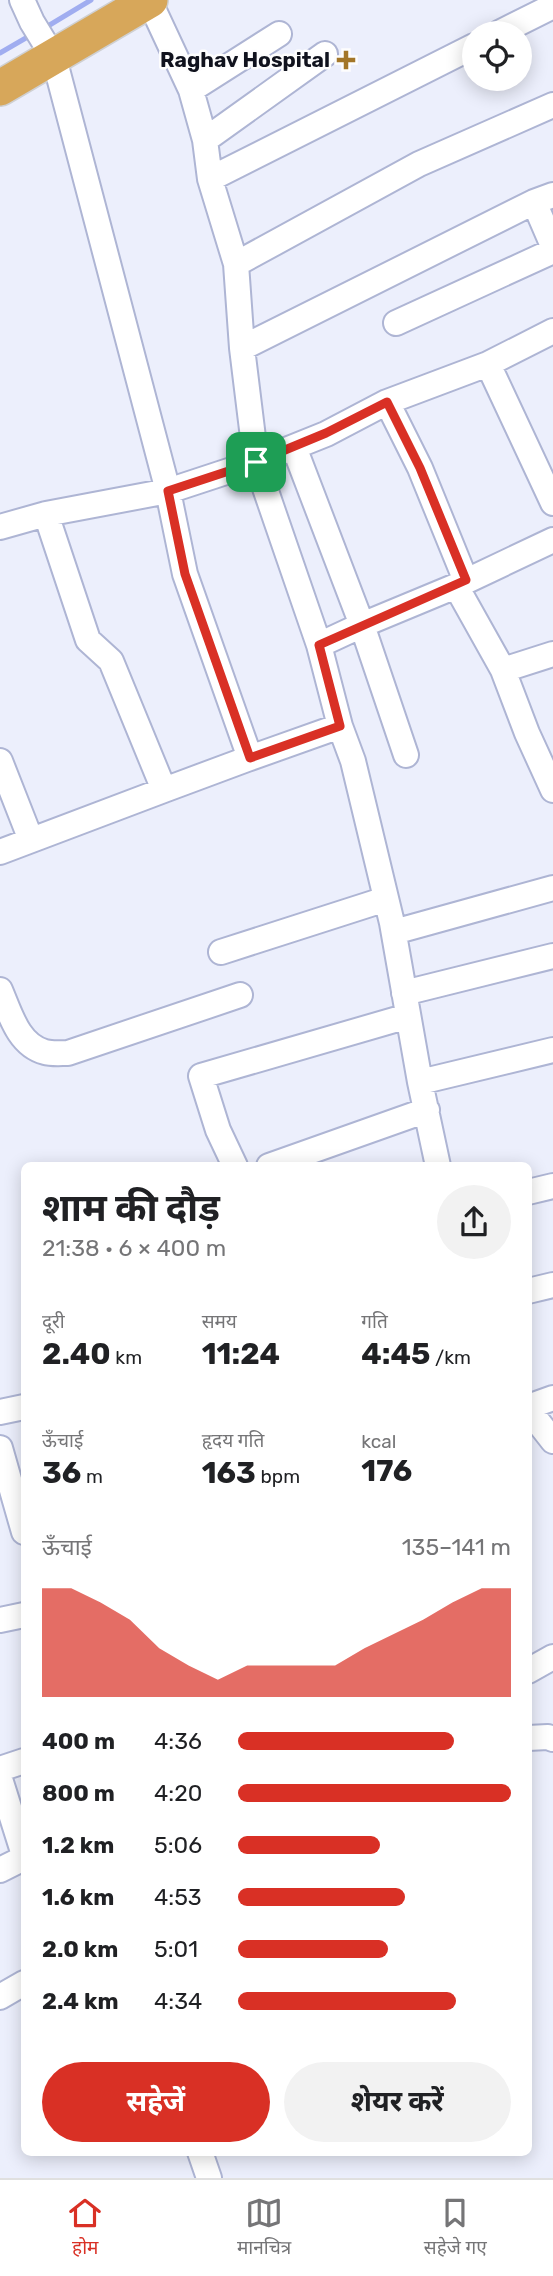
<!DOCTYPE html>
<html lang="hi">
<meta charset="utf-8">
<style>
:root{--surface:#fff;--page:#f2f2f2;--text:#202124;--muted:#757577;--line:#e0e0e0;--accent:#d93025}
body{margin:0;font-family:Rubik,"Noto Sans Devanagari",sans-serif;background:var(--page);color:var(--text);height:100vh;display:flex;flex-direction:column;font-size:26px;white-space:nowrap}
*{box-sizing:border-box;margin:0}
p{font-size:23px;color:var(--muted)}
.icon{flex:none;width:38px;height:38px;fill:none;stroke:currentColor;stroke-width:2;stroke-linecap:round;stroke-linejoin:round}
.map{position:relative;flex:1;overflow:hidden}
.details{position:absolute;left:21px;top:1162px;width:511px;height:994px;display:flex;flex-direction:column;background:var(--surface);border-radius:10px;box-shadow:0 4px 18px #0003}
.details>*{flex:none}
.buttons{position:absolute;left:462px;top:21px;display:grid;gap:14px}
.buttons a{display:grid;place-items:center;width:70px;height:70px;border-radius:50%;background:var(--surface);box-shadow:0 4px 18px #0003;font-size:35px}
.pin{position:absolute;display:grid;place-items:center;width:60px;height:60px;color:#fff;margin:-30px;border-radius:14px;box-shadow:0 4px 10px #0006}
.round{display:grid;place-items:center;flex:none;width:74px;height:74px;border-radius:37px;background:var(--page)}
.head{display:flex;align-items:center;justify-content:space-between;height:119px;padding:0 21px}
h1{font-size:38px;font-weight:700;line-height:52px}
.metrics{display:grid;grid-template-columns:repeat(3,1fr);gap:10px;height:119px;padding:7px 21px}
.metrics div{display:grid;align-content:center}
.metrics b{font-size:30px;font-weight:700}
.metrics small{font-size:19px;font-weight:400}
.metrics p{font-size:19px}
.chart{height:196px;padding:14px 21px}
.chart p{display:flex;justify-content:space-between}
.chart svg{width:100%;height:126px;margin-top:7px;fill:var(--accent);opacity:.7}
.action{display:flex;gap:14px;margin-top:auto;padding:14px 21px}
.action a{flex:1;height:80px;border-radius:42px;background:var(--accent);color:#fff;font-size:28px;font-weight:700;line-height:80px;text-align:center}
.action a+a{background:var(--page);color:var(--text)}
ul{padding:0 21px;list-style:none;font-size:23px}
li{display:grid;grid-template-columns:112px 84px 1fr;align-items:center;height:52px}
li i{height:18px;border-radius:9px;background:var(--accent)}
.menu{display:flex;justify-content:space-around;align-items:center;height:98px;border-top:2px solid var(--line);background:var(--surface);font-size:19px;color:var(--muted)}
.menu a{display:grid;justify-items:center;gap:4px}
.menu .current{color:var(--accent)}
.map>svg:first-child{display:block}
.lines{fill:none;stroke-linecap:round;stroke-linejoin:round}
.stream{stroke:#a0adf0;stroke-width:5}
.minor-casing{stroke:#aeb5d4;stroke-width:28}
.highway-casing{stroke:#cfd0d2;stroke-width:38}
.minor{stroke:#fff;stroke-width:24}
.highway{stroke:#d7a75a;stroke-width:35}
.route-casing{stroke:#fff;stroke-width:14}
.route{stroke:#d93025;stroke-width:9}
.poi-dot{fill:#a37628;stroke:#fdfdfd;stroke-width:2.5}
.labels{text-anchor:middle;stroke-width:5;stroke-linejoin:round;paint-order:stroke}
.poi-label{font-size:21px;font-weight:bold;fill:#10121d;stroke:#fdfdfd;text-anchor:end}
</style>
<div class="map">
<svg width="553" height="2178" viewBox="0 0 553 2178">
<rect width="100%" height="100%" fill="#eceffc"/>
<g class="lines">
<path class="stream" d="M43 29 91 0
M0 53 31 35"/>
<g class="minor-casing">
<path id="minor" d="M22 0 32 22 54 58 168 491 185 574 250 758 340 726
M149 0 191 90 205 140 210 179 236 264 242 348 256 462 319 645 340 726 353 761 392 923 420 1082 438 1166
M499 33 553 6
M191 90 279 34
M205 140 325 54
M210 179 474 46
M534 202 553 246
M236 264 419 164 553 105
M396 323 553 251
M553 331 488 364 553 503
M242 348 534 202 553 195
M387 402 420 468 466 581
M294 447 362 625 456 586 553 540
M0 527 46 514 168 491 256 462 326 434 387 402 488 364
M456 586 503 670 527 733 553 790
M319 645 362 625 406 755
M503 670 553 654
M0 761 31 840
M164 790 250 758
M0 852 164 790 111 661 88 640 46 514
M394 932 553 888
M221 952 386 899
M0 990C10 1013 18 1045 45 1052 52 1054 61 1053 68 1053L240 995
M404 993 553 956
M420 1082 553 1050
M235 1166 218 1130 201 1076 408 1016
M269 1166 427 1110
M528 1192 553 1186
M528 1291 553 1285
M528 1407 553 1398
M528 1409 553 1441
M0 1412 24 1407
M0 1448 24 1532
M0 1620 24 1615
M528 1671 553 1657
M528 1738 548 1737 553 1739
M0 1769 24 1761
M0 1779 24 1855
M0 1870 24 1858
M0 1997 24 1983
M200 2152 209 2178"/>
</g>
<g class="highway-casing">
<path id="highway" d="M0 88 150 0"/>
</g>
<use href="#minor" class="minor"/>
<use href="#highway" class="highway"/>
</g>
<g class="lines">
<g class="route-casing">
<path id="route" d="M387 402 420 468 466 580 319 645 340 726 250 758 185 574 168 491 256 462 326 433Z"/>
</g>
<use href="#route" class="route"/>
</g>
<path class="poi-dot" d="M342.5 49.5h7v7h7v7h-7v7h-7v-7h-7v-7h7z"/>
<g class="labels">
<g class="poi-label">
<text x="330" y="67">Raghav Hospital</text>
</g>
</g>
</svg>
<div class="buttons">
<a><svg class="icon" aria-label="locate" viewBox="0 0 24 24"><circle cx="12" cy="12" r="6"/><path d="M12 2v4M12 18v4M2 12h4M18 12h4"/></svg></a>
</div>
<div class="pin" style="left:256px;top:462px;background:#1e9e55"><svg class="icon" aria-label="arrive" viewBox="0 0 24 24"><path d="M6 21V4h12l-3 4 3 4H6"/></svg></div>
<section class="details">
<div class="head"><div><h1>शाम की दौड़</h1><p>21:38 · 6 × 400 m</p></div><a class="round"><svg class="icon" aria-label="share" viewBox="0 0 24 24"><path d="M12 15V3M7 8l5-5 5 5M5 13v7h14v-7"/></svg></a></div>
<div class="metrics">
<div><p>दूरी</p><b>2.40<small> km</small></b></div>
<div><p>समय</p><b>11:24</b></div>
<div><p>गति</p><b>4:45<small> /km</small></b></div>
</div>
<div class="metrics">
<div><p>ऊँचाई</p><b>36<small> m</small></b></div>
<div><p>हृदय गति</p><b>163<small> bpm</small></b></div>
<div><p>kcal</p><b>176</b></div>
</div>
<div class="chart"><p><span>ऊँचाई</span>135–141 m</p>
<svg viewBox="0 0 160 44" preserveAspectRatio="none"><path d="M0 44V6L10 6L20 11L30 17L40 27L50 33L60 38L70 33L80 33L90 33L100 33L110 27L120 22L130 17L140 11L150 6L160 6V44z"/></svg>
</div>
<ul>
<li><b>400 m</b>4:36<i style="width:79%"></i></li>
<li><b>800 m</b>4:20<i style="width:100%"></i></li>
<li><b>1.2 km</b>5:06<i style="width:52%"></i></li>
<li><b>1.6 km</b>4:53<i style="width:61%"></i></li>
<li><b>2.0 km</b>5:01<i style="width:55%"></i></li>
<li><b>2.4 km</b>4:34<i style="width:80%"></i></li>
</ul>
<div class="action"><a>सहेजें</a><a>शेयर करें</a></div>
</section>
</div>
<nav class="menu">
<a class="current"><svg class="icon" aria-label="home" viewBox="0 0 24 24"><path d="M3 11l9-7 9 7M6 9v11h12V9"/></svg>होम</a>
<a><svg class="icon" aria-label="map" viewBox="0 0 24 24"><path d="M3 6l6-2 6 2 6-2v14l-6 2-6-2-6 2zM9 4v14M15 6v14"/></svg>मानचित्र</a>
<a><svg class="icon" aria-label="saved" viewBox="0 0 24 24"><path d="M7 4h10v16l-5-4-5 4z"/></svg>सहेजे गए</a>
</nav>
